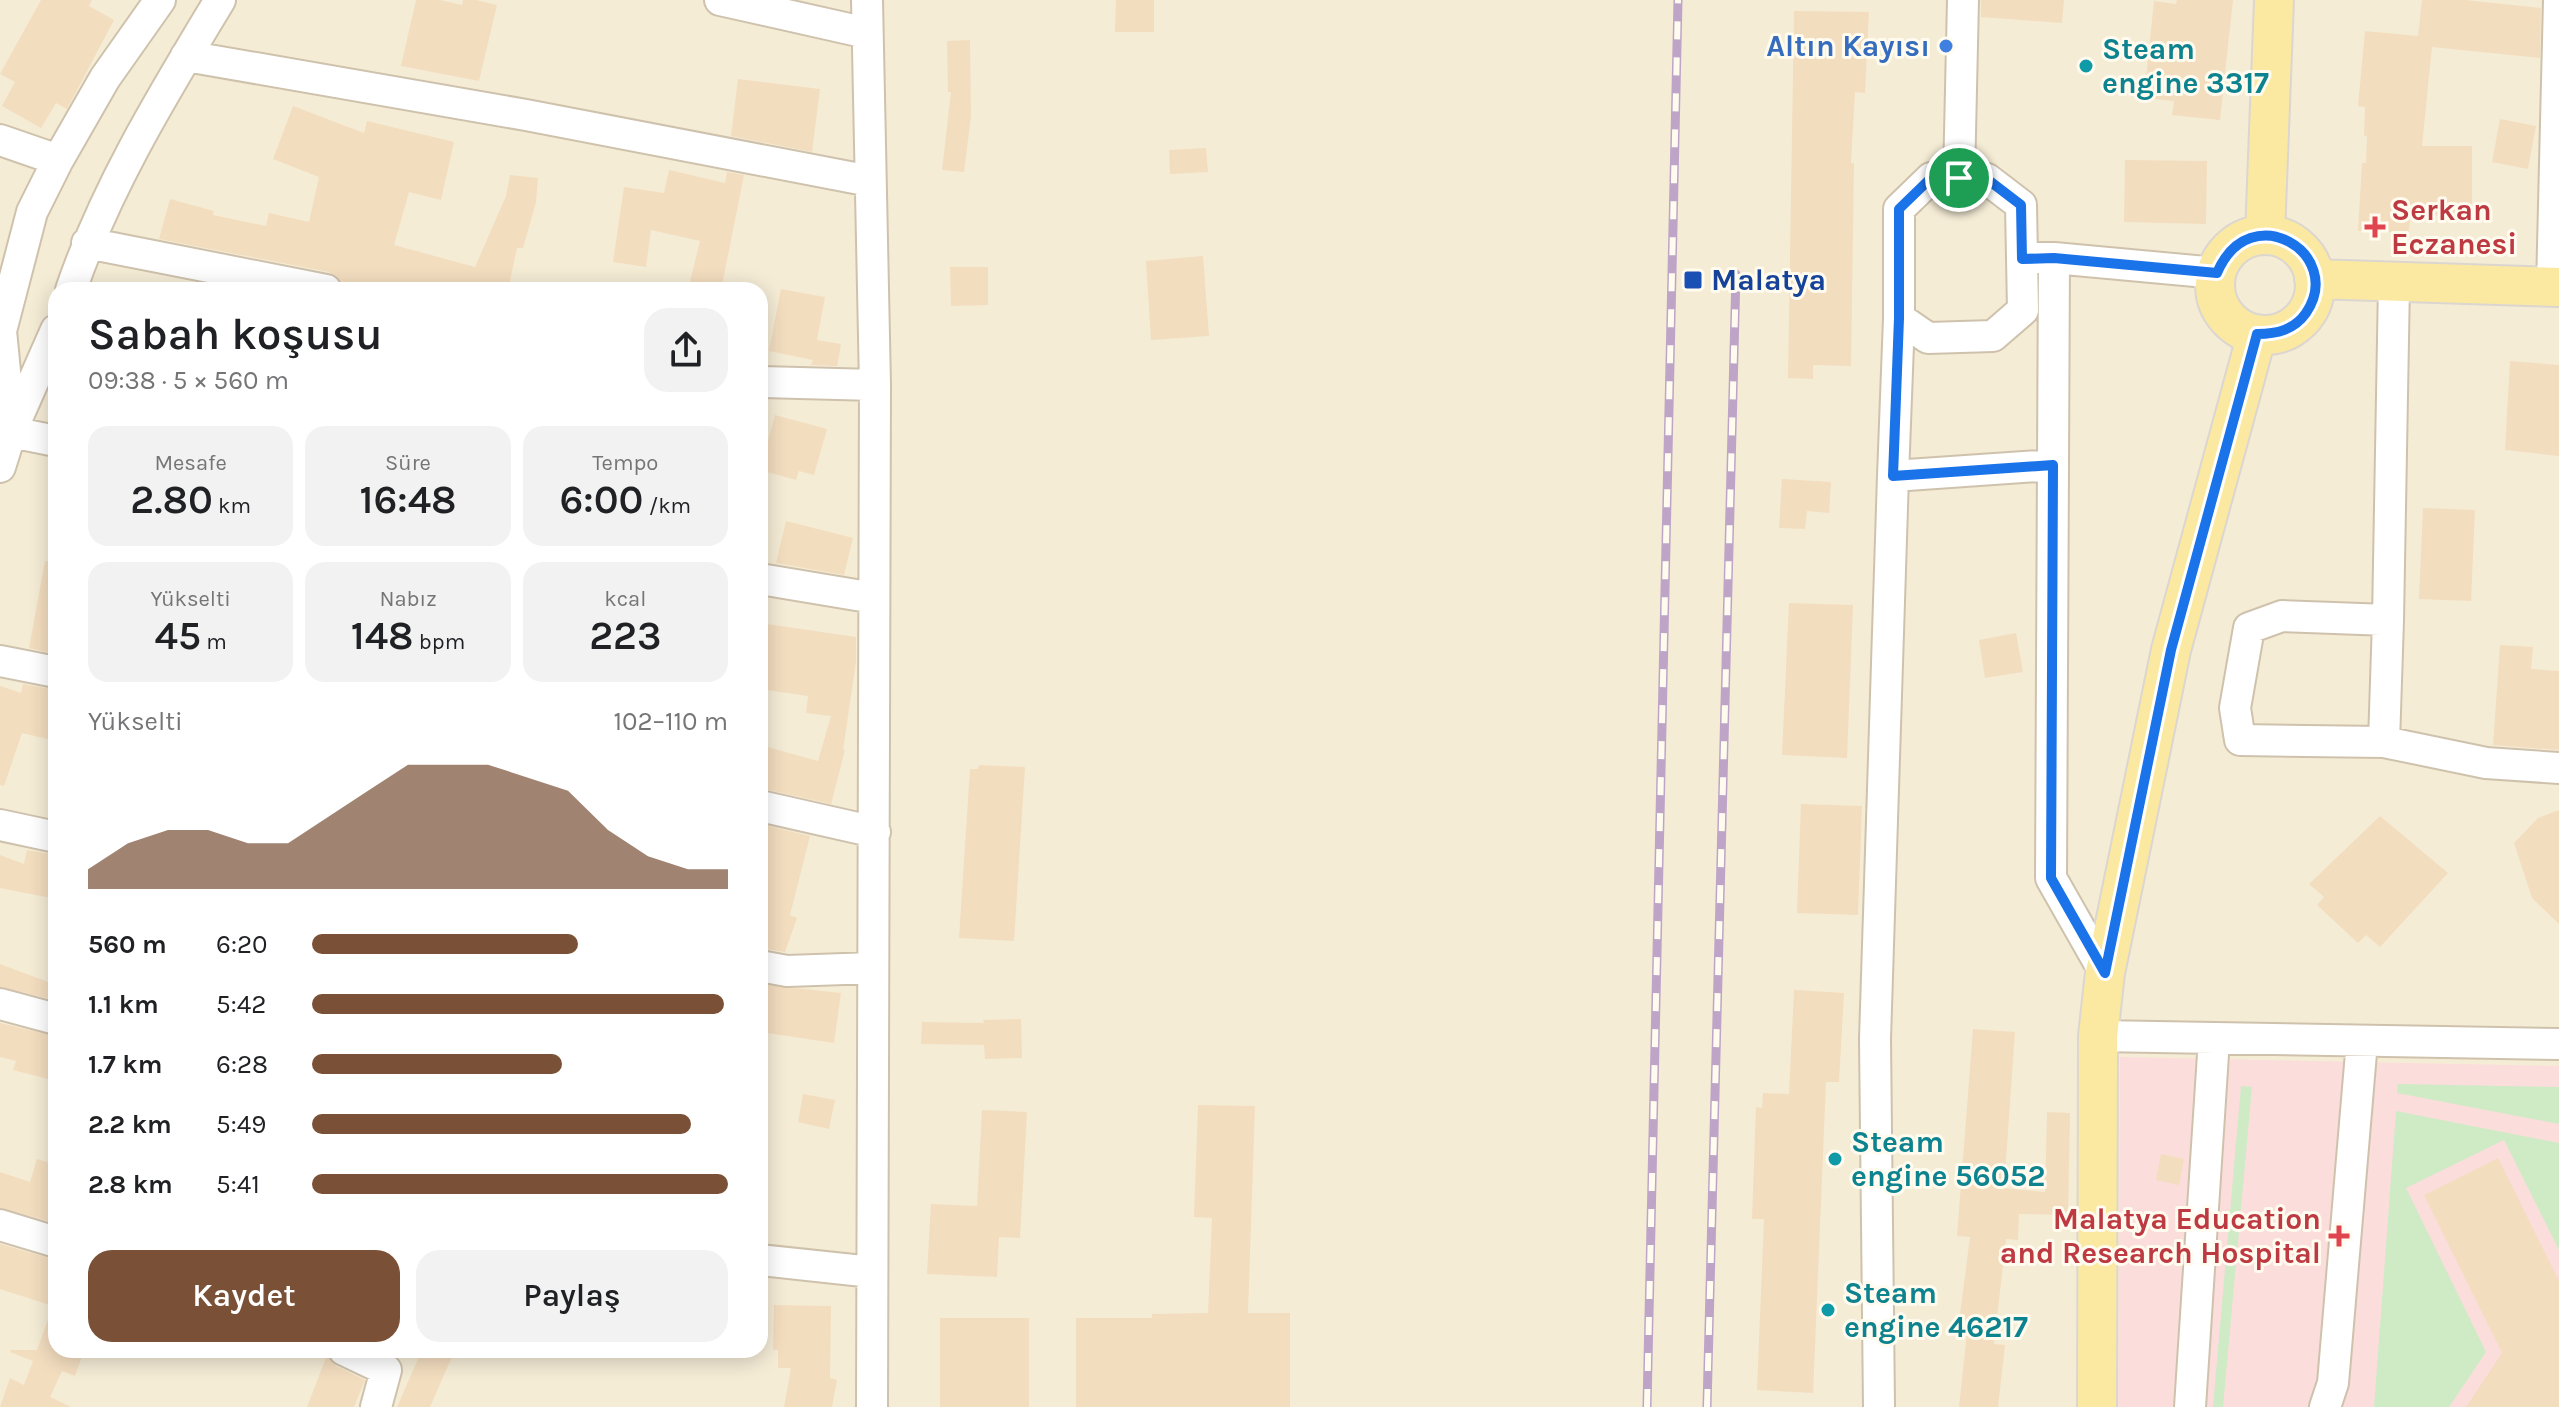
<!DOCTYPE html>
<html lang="tr">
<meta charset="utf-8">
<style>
:root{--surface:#fff;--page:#f2f2f2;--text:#202124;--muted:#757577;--accent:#7a5036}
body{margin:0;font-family:Karla,sans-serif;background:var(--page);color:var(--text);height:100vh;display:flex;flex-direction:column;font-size:30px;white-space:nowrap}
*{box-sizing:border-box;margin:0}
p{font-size:26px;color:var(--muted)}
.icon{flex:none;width:44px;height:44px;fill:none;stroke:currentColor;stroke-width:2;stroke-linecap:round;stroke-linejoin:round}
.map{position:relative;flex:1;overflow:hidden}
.sheet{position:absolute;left:48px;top:282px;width:720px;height:1076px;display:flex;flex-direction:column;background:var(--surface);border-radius:24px;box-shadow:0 4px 20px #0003}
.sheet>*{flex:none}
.pin{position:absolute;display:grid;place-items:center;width:68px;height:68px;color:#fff;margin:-34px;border:4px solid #fff;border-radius:50%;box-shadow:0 2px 8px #0007}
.round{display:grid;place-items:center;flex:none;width:84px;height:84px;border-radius:24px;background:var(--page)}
.head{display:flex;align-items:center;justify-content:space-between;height:136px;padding:0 40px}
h1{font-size:44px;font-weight:600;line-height:60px}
.stats{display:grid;grid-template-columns:repeat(3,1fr);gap:12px;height:136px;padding:8px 40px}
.stats div{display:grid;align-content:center;border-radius:20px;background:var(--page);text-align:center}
.stats b{font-size:40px;font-weight:600}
.stats small{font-size:22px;font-weight:400}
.stats p{font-size:22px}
.chart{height:224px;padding:16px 40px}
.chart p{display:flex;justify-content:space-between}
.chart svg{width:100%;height:144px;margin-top:8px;fill:var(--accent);opacity:.7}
.button{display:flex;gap:16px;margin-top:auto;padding:16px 40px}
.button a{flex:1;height:92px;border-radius:24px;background:var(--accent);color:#fff;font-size:32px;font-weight:600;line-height:92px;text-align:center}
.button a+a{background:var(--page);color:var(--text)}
ul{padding:0 40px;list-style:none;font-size:26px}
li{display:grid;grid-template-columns:128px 96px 1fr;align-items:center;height:60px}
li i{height:20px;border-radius:10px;background:var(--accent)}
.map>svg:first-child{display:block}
.residential{fill:#f5ecd6;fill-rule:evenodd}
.medical{fill:#fbdddb}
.green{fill:#ceebc6}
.building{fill:#f3ddbf}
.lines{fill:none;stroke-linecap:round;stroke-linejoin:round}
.minor-casing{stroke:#cfc2ad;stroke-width:34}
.major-casing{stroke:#dcd6d0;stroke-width:42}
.minor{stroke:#fff;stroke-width:30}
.major{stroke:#fbe9a1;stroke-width:38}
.rail-casing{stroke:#bea5c8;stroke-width:9}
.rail{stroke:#fffbef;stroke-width:6;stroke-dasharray:18;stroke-linecap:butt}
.route-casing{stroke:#fff;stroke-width:16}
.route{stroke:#1a73e8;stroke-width:10}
.shop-dot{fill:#3f7fe0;stroke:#fffbef;stroke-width:3}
.culture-dot{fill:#0f9aa8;stroke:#fffbef;stroke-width:3}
.health-dot{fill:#e0444e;stroke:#fffbef;stroke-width:3}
.transit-dot{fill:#1a4fb4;stroke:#fffbef;stroke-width:3}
.labels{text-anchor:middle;stroke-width:6;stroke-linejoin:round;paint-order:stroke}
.shop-label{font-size:30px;font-weight:bold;fill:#366cbe;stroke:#fffbef;text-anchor:end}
.culture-label{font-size:30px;font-weight:bold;fill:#0d838f;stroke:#fffbef;text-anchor:start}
.health-label{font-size:30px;font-weight:bold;fill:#be3a42;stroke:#fffbef;text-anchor:start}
.transit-label{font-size:30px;font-weight:bold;fill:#164399;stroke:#fffbef;text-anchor:start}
</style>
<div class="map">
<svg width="2559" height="1407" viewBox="0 0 2559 1407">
<rect width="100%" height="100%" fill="#fdf8e8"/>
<path class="residential" d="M0 0H2559V1407H0ZM56 290H760V1350H56Z"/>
<path class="medical" d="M2120 1057 2559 1066V1407H2118Z"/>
<path class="green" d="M2398 1084 2559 1087V1124L2397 1093Z
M2241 1086 2252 1087 2223 1407H2213Z
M2396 1111 2559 1143V1250L2504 1140 2406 1188 2486 1352 2449 1407H2374Z"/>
<path class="building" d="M41 0H92L89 6 114 20 67 109 56 103 41 128 2 106 15 82 0 74Z
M416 0H440L462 5 463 0H476L497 5 479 81 401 66Z
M1116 0H1154V32H1115Z
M1981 0H2064L2062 23 1981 17Z
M2177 0H2233L2220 120 2172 115 2174 101 2144 98 2154 1 2176 4Z
M2422 0H2465L2541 8 2540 58 2432 47 2422 146H2472V215L2410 216 2409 233 2358 231 2362 163H2366L2367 136H2364L2365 107 2358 106 2365 31 2418 36Z
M1794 11 1869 12 1865 93 1855 92 1851 163H1854L1851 366 1813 365V379L1788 378Z
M970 40 971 116 964 172 942 170 951 92H948L947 41Z
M738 79 820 89 812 152 731 136Z
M293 106 364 133 367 121 454 142 441 200 409 192 394 245 475 267 506 196 510 175 538 178 536 202 523 248H517L508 290H372L341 281 329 272 159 239 170 199 214 211 213 215 266 226 269 213 309 222 319 177 273 159Z
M2500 119 2536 126 2528 169 2492 162Z
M1206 148 1208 172 1170 174 1169 150Z
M2125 160 2207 161 2206 224 2124 222Z
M669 170 725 183 727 172 744 175 721 290H688L700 241 651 230 646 267 613 262 624 187 664 193Z
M1203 256 1209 336 1151 340 1146 261Z
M950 267H988V305L951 306Z
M781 289 825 297 817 340 841 344 837 366 811 365 813 360 769 351Z
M2510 361 2559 365V456L2505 450Z
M775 415 827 429 814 475 799 471 796 480 760 470Z
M1782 479 1831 482 1829 513 1807 511 1805 529 1779 528Z
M2423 508 2475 510 2471 601 2419 599Z
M786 521 853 538 844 575 776 563Z
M45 561 56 562V654L29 648Z
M1789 603 1853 605 1847 758 1782 755Z
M760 623 856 637V662L843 750H845L831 804 760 788V745L818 761 831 716 806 713 808 696 760 689Z
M2016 633 2023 672 1985 678 1979 640Z
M2500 645 2533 647 2531 669 2559 671V750L2493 745Z
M23 684 56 690V741L22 733 4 786 0 785V686L21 693Z
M979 765 1025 767 1014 941 959 938 970 769H978Z
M1801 804 1862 806 1858 915 1797 913Z
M2559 810V924L2532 898 2514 843 2538 818Z
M2380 816 2448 873 2380 947 2366 935 2358 943 2317 905 2324 897 2309 884Z
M760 824 810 836 790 915 797 918 785 952 760 948Z
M27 850 56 855V899L0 888V855L24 864Z
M0 964 56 985V1000L0 987Z
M760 984 841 993 834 1043 760 1032Z
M1794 990 1844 993 1839 1082H1826L1813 1393 1757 1390 1764 1219H1752L1756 1107 1762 1108 1763 1093 1789 1094Z
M1021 1019 1022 1058 985 1059 984 1045 921 1044 922 1022 984 1023 983 1020Z
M0 1023 56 1036V1081L13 1070 16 1061 0 1057Z
M1973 1029 2015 1032 2004 1188 2045 1192 2047 1112 2070 1113 2068 1215 2019 1214 2018 1240 2006 1239 1994 1344 2005 1345 1998 1407H1959L1968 1323 1959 1322 1970 1237 1957 1236Z
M803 1094 835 1100 829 1129 798 1122Z
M1198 1105 1255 1106 1248 1313H1290V1407H1076V1318H1152V1314L1208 1313 1212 1218 1194 1217Z
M982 1110 1027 1112 1020 1238 999 1237 997 1277 927 1274 931 1204 977 1206Z
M2161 1154 2184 1159 2179 1185 2156 1180Z
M2498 1158 2559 1281V1407H2466L2502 1353 2424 1195Z
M37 1159 56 1165V1223L0 1208V1172L30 1182Z
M0 1244 56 1260V1350H84L75 1376 62 1371 50 1397 71 1407H0L10 1378 24 1385 33 1361 10 1352 11 1350H37L53 1306 0 1289Z
M774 1305 831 1306 830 1378 837 1380 832 1407H784L791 1368H778V1350H773Z
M940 1318H1029V1407H940Z
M422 1350H455L430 1407H397Z
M327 1355 336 1366 365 1380 354 1407H307Z"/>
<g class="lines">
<g class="minor-casing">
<path id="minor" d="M720 0 867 33
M867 0 875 385 872 1407
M186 56 526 115 870 181
M0 140 58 160
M1931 178 1987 179 2021 205 2023 310 1993 336 1928 338 1899 318V209Z
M1959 178 1963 0
M87 243 326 290
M2036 258H2054L2217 273
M2054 258 2051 878 2105 973
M2394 283 2388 620 2282 616 2249 628 2235 708 2240 740 2384 742 2486 763 2559 768
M2552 287 2559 0
M71 290C106 187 164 93 220 0
M760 382 875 385
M11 432 1 331 32 212 58 160 105 78 160 0
M11 432 56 441
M0 467 11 432 56 330
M1893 476 1899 318
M760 579 874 598
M0 661 56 672
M2384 742 2388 620
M760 806 875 832
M0 825 56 837
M760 966 787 971 873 968
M0 1004 56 1019
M2098 1036 2559 1044
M0 1225 56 1242
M760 1260 872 1272
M344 1350 386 1370 376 1407
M1879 1407 1875 1039 1893 476 2053 465
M2190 1407 2214 1039
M2325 1407 2333 1383 2362 1041"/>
</g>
<g class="major-casing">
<path id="major" d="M2265 235 2274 0
M2215 285a50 50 0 1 1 100 0a50 50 0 1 1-100 0Z
M2314 279 2559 287
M2097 1407 2098 1036 2105 973 2171 650 2257 334"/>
</g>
<use href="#minor" class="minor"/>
<use href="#major" class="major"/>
<g class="rail-casing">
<path id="rail" d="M1647 1407 1678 0
M1707 1407 1736 274"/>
</g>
<use href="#rail" class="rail"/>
</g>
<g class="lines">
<g class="route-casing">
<path id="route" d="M1931 178 1987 179 2021 205 2022 259 2054 258 2217 273C2250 195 2346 254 2306 313 2294 330 2277 334 2257 334L2171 650 2105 973 2051 878 2053 465 1893 476 1899 318V209Z"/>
</g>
<use href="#route" class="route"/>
</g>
<circle class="shop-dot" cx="1946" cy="46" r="8"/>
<g class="culture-dot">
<circle cx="2086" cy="66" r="8"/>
<circle cx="1835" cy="1159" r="8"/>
<circle cx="1828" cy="1310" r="8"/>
</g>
<g class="health-dot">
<path d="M2371 215h8v8h8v8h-8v8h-8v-8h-8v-8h8z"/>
<path d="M2335 1224h8v8h8v8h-8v8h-8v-8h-8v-8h8z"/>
</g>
<rect class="transit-dot" x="1683" y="270" width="20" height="20" rx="4"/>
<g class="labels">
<g class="shop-label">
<text x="1930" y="56">Altın Kayısı</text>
</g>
<g class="culture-label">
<text x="2102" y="59">Steam<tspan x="2102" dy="34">engine 3317</tspan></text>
<text x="1851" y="1152">Steam<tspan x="1851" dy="34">engine 56052</tspan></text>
<text x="1844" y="1303">Steam<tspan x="1844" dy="34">engine 46217</tspan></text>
</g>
<g class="health-label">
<text x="2391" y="220">Serkan<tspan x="2391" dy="34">Eczanesi</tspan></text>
<text x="2321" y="1229" text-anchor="end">Malatya Education<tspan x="2321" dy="34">and Research Hospital</tspan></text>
</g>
<g class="transit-label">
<text x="1711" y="290">Malatya</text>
</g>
</g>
</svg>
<div class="pin" style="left:1959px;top:178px;background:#1e9e55"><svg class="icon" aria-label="arrive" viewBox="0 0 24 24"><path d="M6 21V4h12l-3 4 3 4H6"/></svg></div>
<section class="sheet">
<div class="head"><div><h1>Sabah koşusu</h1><p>09:38 · 5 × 560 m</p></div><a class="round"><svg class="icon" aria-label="share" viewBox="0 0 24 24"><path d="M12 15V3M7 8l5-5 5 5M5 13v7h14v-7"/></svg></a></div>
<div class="stats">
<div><p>Mesafe</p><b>2.80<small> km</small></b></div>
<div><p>Süre</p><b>16:48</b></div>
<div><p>Tempo</p><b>6:00<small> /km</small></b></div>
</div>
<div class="stats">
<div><p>Yükselti</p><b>45<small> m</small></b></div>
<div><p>Nabız</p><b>148<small> bpm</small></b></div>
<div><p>kcal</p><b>223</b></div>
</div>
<div class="chart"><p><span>Yükselti</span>102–110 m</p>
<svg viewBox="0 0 160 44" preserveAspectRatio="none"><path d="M0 44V38L10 30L20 26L30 26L40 30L50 30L60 22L70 14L80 6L90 6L100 6L110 10L120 14L130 26L140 34L150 38L160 38V44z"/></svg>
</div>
<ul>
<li><b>560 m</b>6:20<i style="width:64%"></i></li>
<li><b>1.1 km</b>5:42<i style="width:99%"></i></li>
<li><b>1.7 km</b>6:28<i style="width:60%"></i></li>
<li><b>2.2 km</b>5:49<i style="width:91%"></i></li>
<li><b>2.8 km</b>5:41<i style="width:100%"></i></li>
</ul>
<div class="button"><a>Kaydet</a><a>Paylaş</a></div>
</section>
</div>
